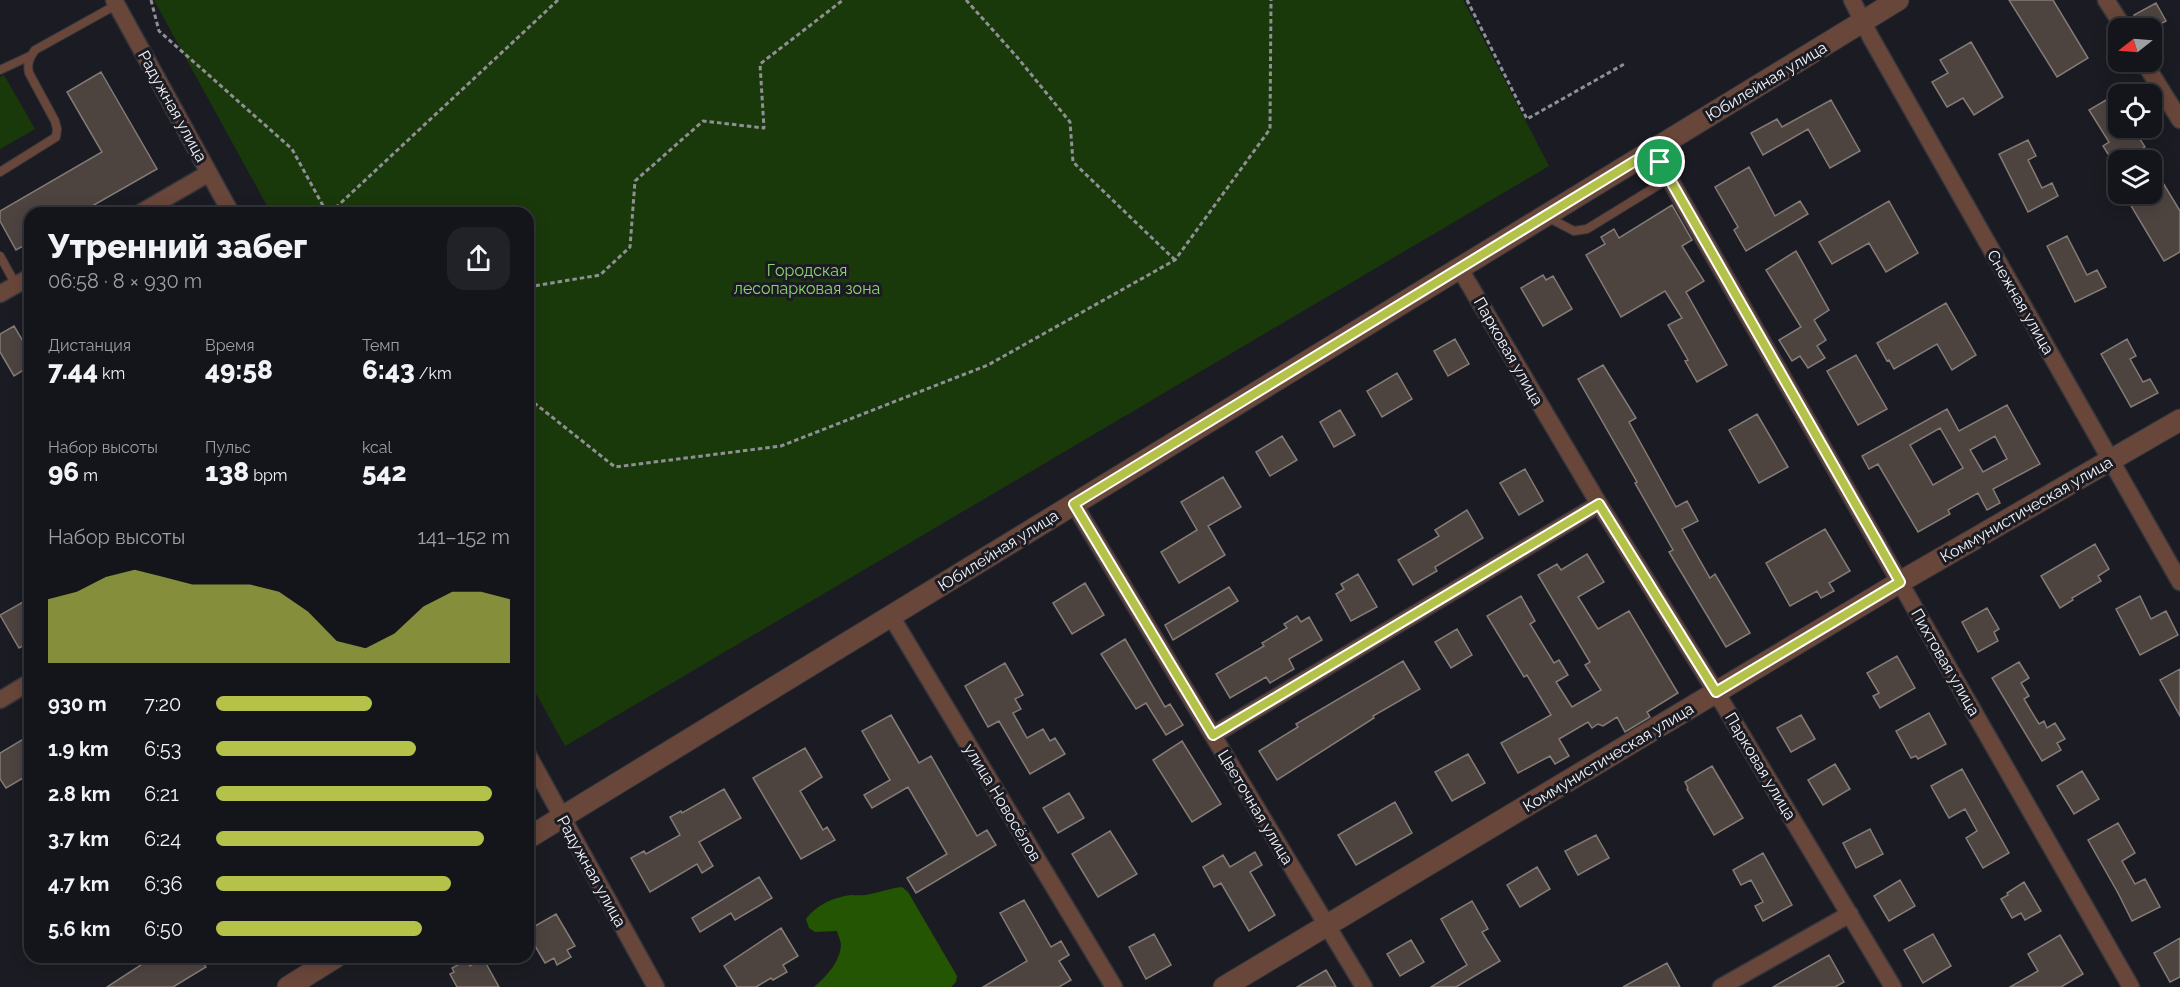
<!DOCTYPE html>
<html lang="ru">
<meta charset="utf-8">
<style>
:root{--surface:#14151a;--page:#212227;--text:#f1f3f6;--muted:#9d9fa2;--line:#333439;--accent:#b4c24a}
body{margin:0;font-family:Raleway,sans-serif;background:var(--page);color:var(--text);height:100vh;display:flex;flex-direction:column;font-size:22px;white-space:nowrap}
*{box-sizing:border-box;margin:0}
p{font-size:20px;color:var(--muted)}
.icon{flex:none;width:33px;height:33px;fill:none;stroke:currentColor;stroke-width:2;stroke-linecap:round;stroke-linejoin:round}
.map{position:relative;flex:1;overflow:hidden}
.panel{position:absolute;left:24px;top:207px;width:510px;height:756px;display:flex;flex-direction:column;background:var(--surface);border-radius:18px;box-shadow:0 3px 15px #0003,0 0 0 2px var(--line)}
.panel>*{flex:none}
.needle{width:39px;rotate:253deg}
.tools{position:absolute;left:2108px;top:18px;display:grid;gap:12px}
.tools a{display:grid;place-items:center;width:54px;height:54px;border-radius:12px;background:var(--surface);box-shadow:0 3px 15px #0003,0 0 0 2px var(--line);font-size:30px}
.pin{position:absolute;display:grid;place-items:center;width:51px;height:51px;color:#fff;margin:-26px;border:3px solid #fff;border-radius:50%;box-shadow:0 2px 6px #0007}
.round{display:grid;place-items:center;flex:none;width:63px;height:63px;border-radius:18px;background:var(--page)}
.headline{display:flex;align-items:center;justify-content:space-between;height:102px;padding:0 24px}
h1{font-size:33px;font-weight:800;line-height:45px}
.figures{display:grid;grid-template-columns:repeat(3,1fr);gap:9px;height:102px;padding:6px 24px}
.figures div{display:grid;align-content:center}
.figures b{font-size:26px;font-weight:800}
.figures small{font-size:16px;font-weight:400}
.figures p{font-size:16px}
.chart{height:168px;padding:12px 24px}
.chart p{display:flex;justify-content:space-between}
.chart svg{width:100%;height:108px;margin-top:6px;fill:var(--accent);opacity:.7}
ul{padding:0 24px;list-style:none;font-size:20px}
li{display:grid;grid-template-columns:96px 72px 1fr;align-items:center;height:45px}
li i{height:15px;border-radius:8px;background:var(--accent)}
.map>svg:first-child{display:block}
.green{fill:#1a390a}
.forest{fill:#235502}
.building{fill:#4d4440;stroke:#847b77;stroke-width:1.5;fill-rule:evenodd}
.lines{fill:none;stroke-linecap:round;stroke-linejoin:round}
.service-casing{stroke:#35363d;stroke-width:10}
.minor-casing{stroke:#35363d;stroke-width:19}
.tertiary-casing{stroke:#35363d;stroke-width:23}
.path{stroke:#8f9096;stroke-width:3;stroke-dasharray:4.5 3;stroke-linecap:butt}
.service{stroke:#69463a;stroke-width:8}
.minor{stroke:#69463a;stroke-width:16}
.tertiary{stroke:#69463a;stroke-width:21}
.route-casing{stroke:#fff;stroke-width:12}
.route{stroke:#b4c24a;stroke-width:8}
.labels{text-anchor:middle;stroke-width:6;stroke-linejoin:round;paint-order:stroke}
.street-label{font-size:16px;fill:#f2f3f8;stroke:#1b1c23}
.park-label{font-size:16px;fill:#8ed471;stroke:#1b1c23}
</style>
<div class="map">
<svg width="2180" height="987" viewBox="0 0 2180 987">
<rect width="100%" height="100%" fill="#1b1c23"/>
<path class="green" d="M154 0H1463L1549 166 565 746 528 679V213H271Z
M4 75 35 129 0 149V77Z"/>
<path class="forest" d="M902 887 908 892 957 976 956 982 951 987H814C826 977 840 962 841 945 841 941 838 935 837 931L815 932 809 928 806 919C816 905 834 897 851 895 857 895 864 896 870 894 881 892 891 888 902 887Z"/>
<path class="building" d="M2009 0H2053L2088 58 2057 77Z
M2156 3 2166 21 2153 28H2142L2134 15Z
M1971 42 2003 97 1974 115 1963 98 1947 107 1932 82 1948 73 1940 60Z
M101 72 157 169 80 213H30V242L16 250 0 221V211L102 152 67 92Z
M2118 93V128H2133L2145 147 2122 160H2118L2115 165 2103 146 2109 142 2089 110Z
M1831 100 1860 151 1830 168 1808 129 1763 155 1751 133 1777 119 1782 127Z
M2028 140 2036 156 2028 160 2042 188 2052 183 2058 196 2028 212 1999 154Z
M2151 163 2180 211V252L2164 261 2124 194H2151Z
M1749 167 1775 216 1800 201 1808 214 1746 251 1734 230 1738 227 1715 187Z
M1889 201 1918 253 1886 272 1869 243 1832 264 1819 242Z
M1672 205 1692 240 1682 246 1704 281 1686 292 1727 365 1697 382 1685 361 1688 360 1668 325 1682 318 1665 291 1621 317 1586 255 1605 244 1601 237 1614 229 1619 238Z
M2067 236 2087 275 2097 270 2106 287 2075 302 2047 246Z
M1796 251 1829 310 1814 320 1826 340 1817 346 1825 358 1808 368 1800 356 1792 361 1779 340 1801 327 1766 270Z
M1543 275 1546 280 1553 276 1572 309 1543 326 1521 288Z
M1946 303 1976 355 1952 370 1937 344 1894 369 1889 360 1887 361 1877 343Z
M14 326 30 353V366L14 376 0 352V334Z
M1455 339 1469 364 1448 376 1434 351Z
M2127 339 2136 356 2130 359 2143 382 2150 379 2158 393 2131 407 2101 354Z
M1856 355 1887 409 1858 425 1827 371Z
M1603 365 1636 418 1629 422 1676 507 1687 501 1698 521 1682 529 1710 578 1715 574 1750 633 1726 647 1669 552 1673 550 1635 483 1637 482 1578 379Z
M1397 373 1412 399 1382 417 1367 391Z
M2007 405 2040 464 1993 489 2000 503 1987 510 1978 493 1948 510 1950 514 1918 532 1878 464 1869 469 1862 456 1947 409 1959 431ZM1940 428 1963 468 1933 485 1910 445ZM1995 436 2007 459 1983 472 1970 450Z
M1340 410 1355 435 1334 447 1320 422Z
M1757 414 1788 467 1759 483 1729 430Z
M1282 436 1297 460 1270 476 1256 452Z
M1525 469 1543 501 1519 515 1500 483Z
M1223 477 1241 507 1208 526 1225 555 1179 583 1161 552 1197 530 1181 502Z
M1467 510 1483 538 1435 567 1437 571 1413 585 1398 560 1439 536 1435 530Z
M1825 529 1850 571 1829 583 1834 591 1821 598 1817 591 1790 606 1766 563Z
M2095 544 2109 569 2098 576 2101 581 2072 598 2073 600 2060 608 2041 576Z
M1587 554 1604 582 1578 597 1598 629 1629 611 1678 693 1647 712 1650 717 1625 732 1617 717 1603 726 1598 724 1592 728 1588 722 1559 739 1569 756 1555 764 1550 756 1518 773 1501 743 1551 715 1527 675 1524 677 1487 616 1521 596 1535 621 1530 624 1554 663 1559 660 1568 675 1556 682 1572 707 1601 690 1585 665 1590 662 1538 575 1557 564 1561 570Z
M1358 574 1377 607 1351 621 1336 594 1344 589 1341 584Z
M1085 583 1104 615 1072 634 1053 603Z
M1229 587 1238 601 1173 640 1165 625Z
M2140 596 2151 619 2166 611 2178 635 2140 655 2116 609Z
M30 598V642L19 648 0 615Z
M1987 608 1999 629 1994 632 1998 641 1978 652 1962 622Z
M1297 616 1301 622 1309 617 1322 640 1289 659 1294 669 1270 683 1266 677 1230 698 1216 674 1264 646 1262 643 1287 628 1284 624Z
M1457 629 1472 655 1451 668 1435 642Z
M1125 639 1165 707 1170 704 1183 725 1166 735 1146 703 1136 709 1101 654Z
M1897 656 1915 688 1880 708 1873 696 1879 693 1867 673Z
M1403 661 1420 689 1373 716 1374 718 1277 780 1259 751 1298 727 1296 724Z
M2019 662 2029 678 2021 683 2029 696 2024 699 2039 724 2044 721 2047 728 2055 723 2065 739 2057 743 2061 750 2042 761 1992 678Z
M1005 663 1023 695 1015 699 1021 709 1013 713 1027 738 1043 729 1050 741 1055 738 1065 754 1030 774 999 721 988 727 965 686Z
M2180 669V716L2160 680Z
M1929 713 1946 744 1918 759 1916 756 1911 758 1896 731Z
M891 715 919 763 931 756 977 836 987 830 996 845 916 893 907 878 947 854 908 787 872 808 864 795 890 780 862 731Z
M1801 715 1815 739 1791 752 1777 728Z
M30 735V774L6 788 0 779V753Z
M1182 741 1221 804 1192 822 1153 760Z
M805 748 822 777 800 791 823 830 827 827 835 840 801 859 753 778Z
M1468 754 1485 783 1452 801 1435 772Z
M1835 764 1850 789 1823 805 1808 780Z
M1712 766 1743 818 1714 835 1687 789 1688 788 1685 782Z
M1962 769 2009 853 1983 868 1966 838 1977 831 1965 809 1949 818 1931 786Z
M2082 771 2099 799 2074 814 2057 786Z
M724 789 741 818 699 842 713 866 702 873 697 864 650 892 631 858 644 851 646 854 680 835 670 817 681 811 682 813Z
M1069 793 1084 818 1058 833 1043 808Z
M1395 802 1412 833 1356 865 1338 835Z
M2118 823 2135 853 2122 861 2135 884 2145 879 2160 907 2132 921 2118 893 2088 840Z
M1870 829 1883 854 1856 868 1843 843Z
M1110 831 1137 874 1098 897 1072 854Z
M1596 835 1609 858 1578 875 1565 851Z
M1255 852 1262 865 1250 872 1275 915 1249 931 1221 883 1214 887 1203 867 1223 855 1230 867Z
M1763 853 1792 905 1763 921 1755 906 1763 902 1751 880 1741 885 1733 870Z
M1537 867 1550 889 1520 907 1507 885Z
M759 877 772 898 735 920 731 913 700 932 692 918Z
M1900 880 1915 906 1889 921 1874 896Z
M2024 882 2041 911 2025 920 2021 913 2012 918 2001 899 2008 895 2007 893Z
M1024 900 1051 947 1061 941 1069 955 1059 961 1071 980 1059 987H983L1027 961 1000 913Z
M1472 901 1488 929 1482 932 1500 961 1456 987H1431L1467 965 1441 919Z
M556 914 575 946 567 950 571 957 557 965 554 958 545 963 528 934V930Z
M781 928 798 956 783 965 787 972 773 980 771 978 756 987H737L724 966Z
M1154 934 1171 965 1146 979 1129 947Z
M1933 934 1951 966 1923 983 1904 950Z
M2060 935 2083 974 2061 987H2010L2038 971 2028 954Z
M2180 938V977L2170 982 2154 953Z
M1411 940 1424 962 1400 976 1387 954Z
M1829 955 1844 982 1835 987H1773Z
M153 957H199L206 967 173 987H107Z
M483 958 499 987H457L450 974 454 972 452 968 467 960 470 966Z
M1667 963 1680 987H1623Z
M1326 970 1336 987H1297Z"/>
<g class="lines">
<g class="service-casing">
<path id="service" d="M0 70 30 56
M0 172 56 137 57 129 55 121 29 73C27 64 29 58 35 50L116 5
M1547 217 1574 231 1587 229 1670 178
M0 256 16 285"/>
</g>
<g class="minor-casing">
<path id="minor" d="M114 0 231 213
M1852 0 1870 36 2180 582
M2106 0 2124 28
M2144 62 2180 120
M1653 150 2131 987
M140 213 209 173
M1460 269 1599 504 1716 692 1893 987
M0 294 30 277
M1074 504 1364 987
M891 616 1114 987
M0 700 30 682
M1213 735 1599 504
M528 755 656 987
M1721 987 1850 914"/>
</g>
<g class="tertiary-casing">
<path id="tertiary" d="M528 838 1898 0
M288 987 336 957
M1224 987 1900 582 2180 420"/>
</g>
<path class="path" d="M151 0 159 31 292 149 327 213
M966 0 1017 57 1070 122 1073 162 1175 260
M1467 0 1527 119 1626 63
M330 213 558 0
M528 287 600 275 630 247 635 181 703 121 764 128 760 64 843 0
M528 398 615 467 781 446 988 365 1175 260 1270 129 1271 0"/>
<use href="#service" class="service"/>
<use href="#minor" class="minor"/>
<use href="#tertiary" class="tertiary"/>
</g>
<g class="lines">
<g class="route-casing">
<path id="route" d="M1653 150 1900 582 1716 692 1599 504 1213 735 1074 504Z"/>
</g>
<use href="#route" class="route"/>
</g>
<g class="labels">
<g class="street-label">
<text transform="translate(1766 81) rotate(-31)" y="6">Юбилейная улица</text>
<text transform="translate(173 106) rotate(61)" y="6">Радужная улица</text>
<text transform="translate(2021 302) rotate(60)" y="6">Снежная улица</text>
<text transform="translate(1509 351) rotate(60)" y="6">Парковая улица</text>
<text transform="translate(2026 509) rotate(-30)" y="6">Коммунистическая улица</text>
<text transform="translate(998 550) rotate(-32)" y="6">Юбилейная улица</text>
<text transform="translate(1946 662) rotate(60)" y="6">Пихтовая улица</text>
<text transform="translate(1608 757) rotate(-31)" y="6">Коммунистическая улица</text>
<text transform="translate(1761 766) rotate(59)" y="6">Парковая улица</text>
<text transform="translate(1003 802) rotate(59)" y="6">улица Новосёлов</text>
<text transform="translate(1256 807) rotate(59)" y="6">Цветочная улица</text>
<text transform="translate(592 871) rotate(61)" y="6">Радужная улица</text>
</g>
<g class="park-label">
<text x="807" y="276">Городская<tspan x="807" dy="18">лесопарковая зона</tspan></text>
</g>
</g>
</svg>
<div class="tools">
<a><svg class="needle" viewBox="-14 -14 28 28"><path d="M0-13l5 13h-10z" fill="#e53935"/><path d="M0 13l5-13h-10z" fill="#9d9fa2"/></svg></a>
<a><svg class="icon" aria-label="locate" viewBox="0 0 24 24"><circle cx="12" cy="12" r="6"/><path d="M12 2v4M12 18v4M2 12h4M18 12h4"/></svg></a>
<a><svg class="icon" aria-label="layers" viewBox="0 0 24 24"><path d="M12 4l9 5-9 5-9-5zM3 14l9 5 9-5"/></svg></a>
</div>
<div class="pin" style="left:1660px;top:162px;background:#1e9e55"><svg class="icon" aria-label="arrive" viewBox="0 0 24 24"><path d="M6 21V4h12l-3 4 3 4H6"/></svg></div>
<section class="panel">
<div class="headline"><div><h1>Утренний забег</h1><p>06:58 · 8 × 930 m</p></div><a class="round"><svg class="icon" aria-label="share" viewBox="0 0 24 24"><path d="M12 15V3M7 8l5-5 5 5M5 13v7h14v-7"/></svg></a></div>
<div class="figures">
<div><p>Дистанция</p><b>7.44<small> km</small></b></div>
<div><p>Время</p><b>49:58</b></div>
<div><p>Темп</p><b>6:43<small> /km</small></b></div>
</div>
<div class="figures">
<div><p>Набор высоты</p><b>96<small> m</small></b></div>
<div><p>Пульс</p><b>138<small> bpm</small></b></div>
<div><p>kcal</p><b>542</b></div>
</div>
<div class="chart"><p><span>Набор высоты</span>141–152 m</p>
<svg viewBox="0 0 160 44" preserveAspectRatio="none"><path d="M0 44V18L10 15L20 9L30 6L40 9L50 12L60 12L70 12L80 15L90 23L100 35L110 38L120 32L130 21L140 15L150 15L160 18V44z"/></svg>
</div>
<ul>
<li><b>930 m</b>7:20<i style="width:53%"></i></li>
<li><b>1.9 km</b>6:53<i style="width:68%"></i></li>
<li><b>2.8 km</b>6:21<i style="width:94%"></i></li>
<li><b>3.7 km</b>6:24<i style="width:91%"></i></li>
<li><b>4.7 km</b>6:36<i style="width:80%"></i></li>
<li><b>5.6 km</b>6:50<i style="width:70%"></i></li>
</ul>
</section>
</div>
